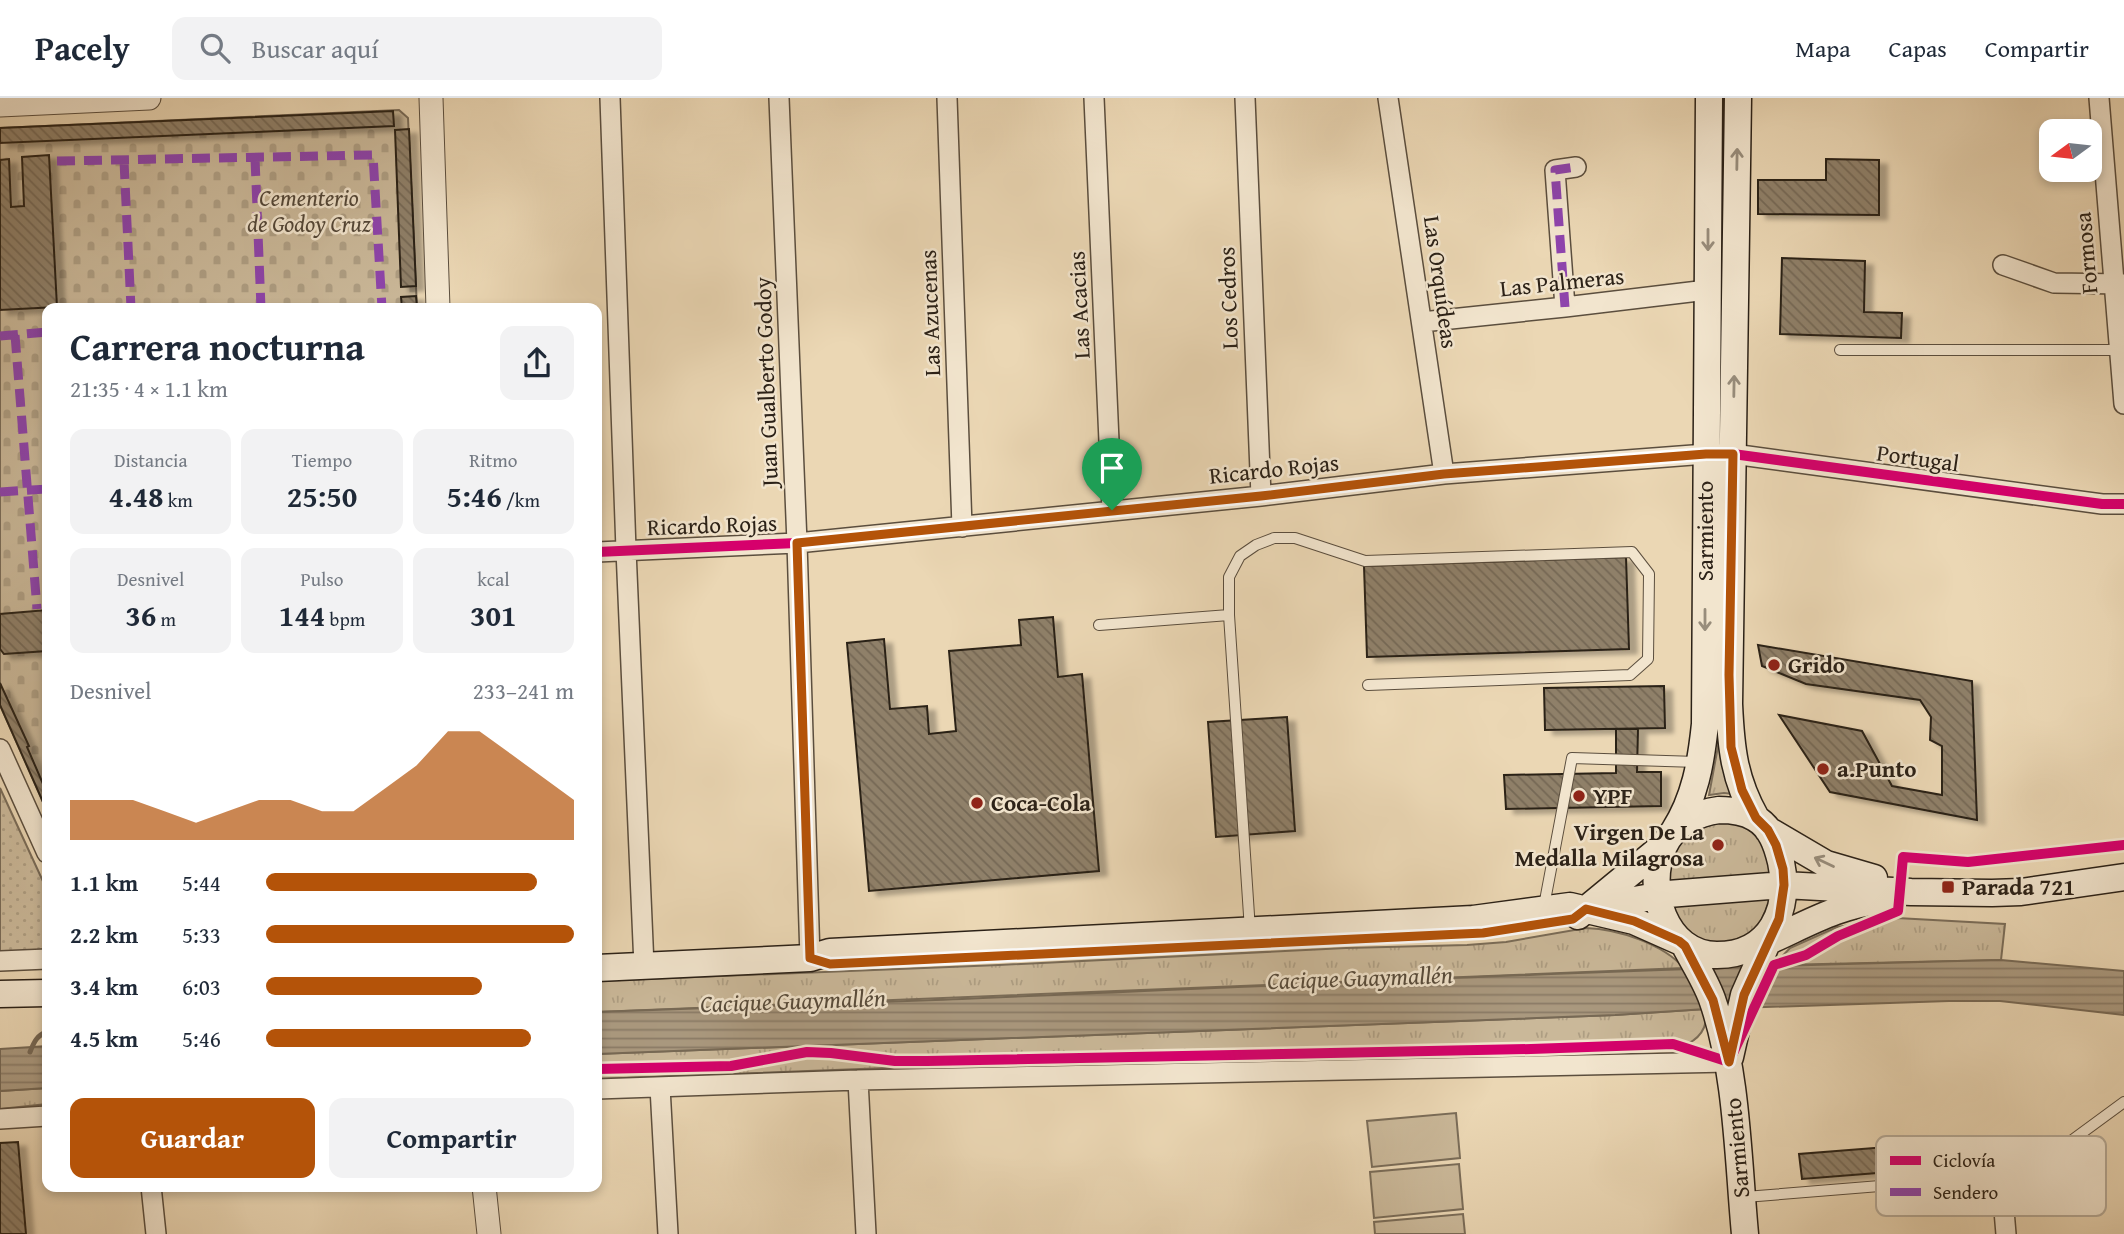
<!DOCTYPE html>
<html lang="es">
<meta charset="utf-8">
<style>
:root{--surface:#fff;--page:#f2f2f3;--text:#1f2937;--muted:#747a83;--line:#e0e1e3;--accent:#b45309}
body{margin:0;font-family:"Gentium Book Plus",serif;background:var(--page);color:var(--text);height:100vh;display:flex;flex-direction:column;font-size:26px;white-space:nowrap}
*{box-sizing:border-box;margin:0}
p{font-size:23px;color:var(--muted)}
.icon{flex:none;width:38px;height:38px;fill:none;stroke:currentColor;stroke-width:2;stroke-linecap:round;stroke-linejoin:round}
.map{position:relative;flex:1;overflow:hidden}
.panel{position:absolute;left:42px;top:205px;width:560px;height:889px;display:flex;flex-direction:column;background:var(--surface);border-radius:14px;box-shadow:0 4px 10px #0003}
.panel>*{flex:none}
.needle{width:46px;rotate:255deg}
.fabs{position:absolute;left:2039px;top:21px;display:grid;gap:14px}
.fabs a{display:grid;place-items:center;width:63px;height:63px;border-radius:14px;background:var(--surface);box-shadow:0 4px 10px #0003;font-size:35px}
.pin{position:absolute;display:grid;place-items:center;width:60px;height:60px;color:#fff;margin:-72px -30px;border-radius:50% 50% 50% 0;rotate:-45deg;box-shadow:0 0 7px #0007}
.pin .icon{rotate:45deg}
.round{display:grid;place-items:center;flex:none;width:74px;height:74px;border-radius:14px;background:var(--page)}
.headline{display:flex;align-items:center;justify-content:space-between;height:119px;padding:0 28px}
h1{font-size:38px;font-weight:700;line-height:52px}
.figures{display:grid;grid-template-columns:repeat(3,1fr);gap:10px;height:119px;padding:7px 28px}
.figures div{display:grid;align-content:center;border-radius:14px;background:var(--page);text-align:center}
.figures b{font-size:30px;font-weight:700}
.figures small{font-size:19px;font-weight:400}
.figures p{font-size:19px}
.chart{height:196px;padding:14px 28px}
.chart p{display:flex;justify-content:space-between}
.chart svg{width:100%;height:126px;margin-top:7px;fill:var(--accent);opacity:.7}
.cta{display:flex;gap:14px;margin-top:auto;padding:14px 28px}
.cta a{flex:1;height:80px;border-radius:14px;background:var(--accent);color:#fff;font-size:28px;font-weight:700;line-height:80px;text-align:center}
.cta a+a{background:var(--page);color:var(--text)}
ul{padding:0 28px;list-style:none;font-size:23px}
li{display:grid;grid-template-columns:112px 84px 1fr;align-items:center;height:52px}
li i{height:18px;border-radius:9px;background:var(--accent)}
header{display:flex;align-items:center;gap:42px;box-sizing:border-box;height:98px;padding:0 35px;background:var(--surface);border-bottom:2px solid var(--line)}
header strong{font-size:33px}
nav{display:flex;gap:38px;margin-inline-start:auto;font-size:24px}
.search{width:490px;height:63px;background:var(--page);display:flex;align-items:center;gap:18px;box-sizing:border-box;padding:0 24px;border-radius:14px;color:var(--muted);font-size:26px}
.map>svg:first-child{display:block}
.grass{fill:url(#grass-tufts);stroke:#7a6c58;stroke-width:2}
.cemetery{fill:url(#cemetery-stones);stroke:#7a6c58;stroke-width:2}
.park{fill:url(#park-dots);stroke:#7a6c58;stroke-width:2}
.garden{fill:#cab899;stroke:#7a6c58;stroke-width:2}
.water{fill:url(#water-rules);stroke:#776955;stroke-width:2}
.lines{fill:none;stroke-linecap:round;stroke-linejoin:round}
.stream{stroke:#776955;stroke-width:5}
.building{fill:url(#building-back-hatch);stroke:#2b2117;stroke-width:2;filter:url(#shadow)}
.service-casing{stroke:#5b4e3e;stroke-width:12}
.minor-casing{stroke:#5b4e3e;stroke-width:22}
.tertiary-casing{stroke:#5b4e3e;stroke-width:25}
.secondary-casing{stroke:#2b2117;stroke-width:29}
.service{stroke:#f2e5ce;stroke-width:10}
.minor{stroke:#f2e5ce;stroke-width:19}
.tertiary{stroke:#f2e5ce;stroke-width:23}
.secondary{stroke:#f2e5ce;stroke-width:26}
.quiet{stroke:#8e44ad;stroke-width:9;stroke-dasharray:18 9;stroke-linecap:butt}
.cycleway-casing{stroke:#f2e5ce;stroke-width:15}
.cycleway{stroke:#d6006c;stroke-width:10}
.oneway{stroke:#988d7c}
.route-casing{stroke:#fff;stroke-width:14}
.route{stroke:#b45309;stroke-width:9}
.poi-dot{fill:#8f2418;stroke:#f2e5ce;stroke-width:2.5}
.labels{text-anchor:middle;stroke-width:5;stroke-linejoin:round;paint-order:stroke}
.park-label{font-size:23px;font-style:italic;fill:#534738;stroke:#f2e5ce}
.street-label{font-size:23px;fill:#2b2117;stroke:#f2e5ce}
.poi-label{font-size:23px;font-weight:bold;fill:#2b2117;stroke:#f2e5ce;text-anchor:start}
.water-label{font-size:24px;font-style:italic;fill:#574b3b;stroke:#f2e5ce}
.key{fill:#f2e5ce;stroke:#b6aa97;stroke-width:2}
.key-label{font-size:19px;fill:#2b2117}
</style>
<header>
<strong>Pacely</strong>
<div class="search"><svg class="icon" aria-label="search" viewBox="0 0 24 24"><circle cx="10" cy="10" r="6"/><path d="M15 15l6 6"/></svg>Buscar aquí</div>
<nav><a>Mapa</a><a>Capas</a><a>Compartir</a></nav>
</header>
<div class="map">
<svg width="2124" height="1136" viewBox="0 0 2124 1136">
<defs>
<pattern id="grass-tufts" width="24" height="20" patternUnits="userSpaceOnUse" patternTransform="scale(1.75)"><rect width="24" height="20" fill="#cab899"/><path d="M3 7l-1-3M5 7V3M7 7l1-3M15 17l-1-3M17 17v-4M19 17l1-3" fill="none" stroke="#ae9e83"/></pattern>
<pattern id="cemetery-stones" width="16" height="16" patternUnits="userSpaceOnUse" patternTransform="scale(1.75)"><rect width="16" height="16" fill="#cab899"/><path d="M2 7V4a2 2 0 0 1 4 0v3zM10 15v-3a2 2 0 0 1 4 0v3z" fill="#ae9e83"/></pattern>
<pattern id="park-dots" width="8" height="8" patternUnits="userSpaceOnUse" patternTransform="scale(1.75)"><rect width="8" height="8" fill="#cab899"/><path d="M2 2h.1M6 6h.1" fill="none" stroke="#ae9e83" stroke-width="1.8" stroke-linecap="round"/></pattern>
<pattern id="water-rules" width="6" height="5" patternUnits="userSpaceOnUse" patternTransform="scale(1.75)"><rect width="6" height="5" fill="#aa997f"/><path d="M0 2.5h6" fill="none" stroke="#8b7c67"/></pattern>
<pattern id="building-back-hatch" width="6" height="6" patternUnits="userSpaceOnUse" patternTransform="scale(1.75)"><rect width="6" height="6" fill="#8f8069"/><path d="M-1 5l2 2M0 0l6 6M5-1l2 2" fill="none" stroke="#756855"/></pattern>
<filter id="shadow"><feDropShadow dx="8" dy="4.5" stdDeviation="2" flood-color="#0004"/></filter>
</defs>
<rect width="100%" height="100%" fill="#ebd7b4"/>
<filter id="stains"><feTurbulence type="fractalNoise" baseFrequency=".00286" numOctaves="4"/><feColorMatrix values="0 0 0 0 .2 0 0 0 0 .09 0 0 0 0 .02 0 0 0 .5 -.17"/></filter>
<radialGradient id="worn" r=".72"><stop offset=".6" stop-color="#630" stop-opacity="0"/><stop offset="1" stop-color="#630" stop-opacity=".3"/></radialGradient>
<path class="grass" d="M1719 643 1733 696 1724 695 1709 697Z
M1731 721 1759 738 1773 776 1667 786 1669 767 1685 734Z
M1771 800 1761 823 1749 837 1730 846 1700 844 1680 826 1670 806Z
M1897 820 2005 826 2001 862 1774 867 1790 850 1837 829Z
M1586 830C1618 831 1663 846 1684 870L597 914V883L999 867 1346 850 1467 847 1506 844Z
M1706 911C1709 935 1694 946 1673 951L990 966 597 981V956L1615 917Z
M47 990V1006L0 1011V993Z"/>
<path class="cemetery" d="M399 12 408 20 417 210H47V713L0 607V30Z"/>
<path class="park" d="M0 690 47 792V854L0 857Z"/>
<path class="garden" d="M1456 1015 1460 1060 1372 1069 1367 1023Z
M1459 1066 1463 1111 1374 1120 1370 1074Z
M1463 1116 1465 1136H1375L1374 1124Z"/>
<path class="water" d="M2001 862 2124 873V917L2000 903H1949L1706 911 1615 917 597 956V914C710 909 823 906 935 902 1290 887 1645 870 2001 862Z
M47 948V990L0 993V951Z"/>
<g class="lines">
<path class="stream" d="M30 954C34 944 37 937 47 934"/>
</g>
<path class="building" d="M393 13 394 28 0 45V30Z
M409 31 416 188 401 189 395 32Z
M49 57 57 209 0 212V62L9 61 11 109 24 108 22 59Z
M1826 61 1879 62V117L1758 116V82H1826Z
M1782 160 1865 163 1864 214 1902 215 1901 240 1780 236Z
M416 198 417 210H402L401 199Z
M1626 459 1629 551 1367 559 1364 468Z
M47 512V553L4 556 0 551V516Z
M1053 519 1058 579 1082 576 1099 773 869 793 847 545 884 541 890 611 927 608 929 636 956 633 949 553 1021 547 1019 522Z
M1758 547 1972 583 1977 722 1830 694 1779 617 1862 633 1892 688 1942 697V648L1930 642 1931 619 1920 602 1806 586 1762 568Z
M0 585 29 648 27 649 47 695V713L0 607Z
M1664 588 1665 630 1545 632 1544 590Z
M1287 619 1295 733 1216 739 1208 624Z
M1616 631H1638L1637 674H1661V708L1506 711 1504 677 1616 675Z
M18 1044 26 1136H0V1045Z
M1912 1047 1915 1072 1802 1081 1799 1056Z"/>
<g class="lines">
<g class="service-casing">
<path id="service" d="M1840 252H2119
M1099 527 1229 517
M1544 808 1572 660 1697 664
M1250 832 1229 517V479L1240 458 1256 447 1274 440H1295L1365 463 1632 454 1649 476 1648 561 1630 577 1368 587
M1745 1099 1991 1079 2018 1074 2041 1065 2124 1004"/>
</g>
<g class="minor-casing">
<path id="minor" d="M610 0 626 452 644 868
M779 0 797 445 810 860
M947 0 962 429
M1094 0 1112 412
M1245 0 1261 398
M1388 0 1444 376
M2099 0 2124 306
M2003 167 2054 185 2124 186
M1565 209 1555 72 1576 69
M1422 224 1565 209 1707 192
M597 454 797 445 1261 398 1444 376 1706 356H1733L2102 406H2124
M0 651 47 755
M0 863 47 861
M858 982 866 1136
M660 989 668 1136
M597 991 858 982 1729 964
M0 1021 47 1018
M2001 1077 2006 1136
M151 1088 156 1136"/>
</g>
<g class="tertiary-casing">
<path id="tertiary" d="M431 0 438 210
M0 7 149 0
M484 1088 489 1136"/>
</g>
<g class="secondary-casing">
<path id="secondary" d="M1738 0 1729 606C1731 650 1734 681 1756 720
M1719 712C1731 712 1744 713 1755 720 1771 729 1777 747 1781 764 1791 811 1771 857 1717 857 1665 857 1644 790 1664 748 1674 726 1697 715 1719 712Z
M1768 732 1826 766 1874 780
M1674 733C1695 700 1701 665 1705 626L1709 0
M1595 809 1668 796 1784 787 1911 794 1992 795 2021 794 2124 779
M1578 818 1663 748
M1762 846C1804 828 1836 807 1883 802
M1685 848C1694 865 1705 882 1712 901 1737 972 1738 1061 1745 1136
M597 870 810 860 830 854 1473 821 1570 808 1634 823 1679 843
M0 896 47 895
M1730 959 1744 897 1771 836"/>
</g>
<use href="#service" class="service"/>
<use href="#minor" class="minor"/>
<use href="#tertiary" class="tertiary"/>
<use href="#secondary" class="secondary"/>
<path class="quiet" d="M255 60 261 210
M57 63 373 57 382 210
M124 63 131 210
M1565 209 1555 72 1576 69
M15 237 37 511
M0 238 47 234
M0 394 47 391"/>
<g class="cycleway-casing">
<path id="cycleway" d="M597 454 797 445 1261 398 1444 376 1706 356H1733L2102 406H2124
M597 971 731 968 807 954 831 955 895 963H927L1531 951 1673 946 1729 964 1774 867 1806 857 1838 838 1898 813 1903 759 1968 764 2124 747"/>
</g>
<use href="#cycleway" class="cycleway"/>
</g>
<defs><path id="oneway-shaft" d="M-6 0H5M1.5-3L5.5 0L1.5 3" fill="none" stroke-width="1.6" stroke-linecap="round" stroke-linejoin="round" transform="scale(1.75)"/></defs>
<g class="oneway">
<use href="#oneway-shaft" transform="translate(1737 61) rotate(-89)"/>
<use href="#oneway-shaft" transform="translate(1708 142) rotate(90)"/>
<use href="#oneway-shaft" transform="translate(1734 288) rotate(-89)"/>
<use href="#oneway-shaft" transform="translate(1705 522) rotate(90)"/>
<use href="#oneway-shaft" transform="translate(1824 764) rotate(-155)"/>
</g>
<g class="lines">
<g class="route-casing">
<path id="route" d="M1706 356H1733L1729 577 1731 649 1742 692 1756 720 1768 732 1776 747 1783 771 1784 787 1779 821 1744 897 1729 964 1713 902 1685 848 1679 843 1634 823 1586 811 1573 821 1483 835 830 866 810 860 797 445 1261 398 1444 376Z"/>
</g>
<use href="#route" class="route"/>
</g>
<g class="poi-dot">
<circle cx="1774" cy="567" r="7"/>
<circle cx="1823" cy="671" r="7"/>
<circle cx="1579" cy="698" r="7"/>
<circle cx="977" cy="705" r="7"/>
<circle cx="1718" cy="747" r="7"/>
<rect x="1941" y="782" width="14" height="14" rx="3.5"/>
</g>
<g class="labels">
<g class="park-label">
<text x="309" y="108">Cementerio<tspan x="309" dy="26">de Godoy Cruz</tspan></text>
</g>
<g class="street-label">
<text transform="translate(2086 155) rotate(-95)" y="8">Formosa</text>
<text transform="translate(1441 184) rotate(82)" y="8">Las Orquídeas</text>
<text transform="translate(1562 184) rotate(-6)" y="8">Las Palmeras</text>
<text transform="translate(1228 200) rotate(-92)" y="8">Los Cedros</text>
<text transform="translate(1079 207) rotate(-93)" y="8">Las Acacias</text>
<text transform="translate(930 215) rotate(-92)" y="8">Las Azucenas</text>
<text transform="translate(766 284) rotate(-92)" y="8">Juan Gualberto Godoy</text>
<text transform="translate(1918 360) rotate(8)" y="8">Portugal</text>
<text transform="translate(1274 371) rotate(-6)" y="8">Ricardo Rojas</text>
<text transform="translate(712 427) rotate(-2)" y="8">Ricardo Rojas</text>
<text transform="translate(1705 433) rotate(-90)" y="8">Sarmiento</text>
<text transform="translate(1737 1050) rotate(-95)" y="8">Sarmiento</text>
</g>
<g class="poi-label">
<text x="1788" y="575">Grido</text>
<text x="1837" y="679">a.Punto</text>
<text x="1593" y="706">YPF</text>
<text x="991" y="713">Coca-Cola</text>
<text x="1704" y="742" text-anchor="end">Virgen De La<tspan x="1704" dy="26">Medalla Milagrosa</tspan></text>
<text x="1962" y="797">Parada 721</text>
</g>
<g class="water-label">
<text transform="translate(1360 880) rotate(-2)" y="8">Cacique Guaymallén</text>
<text transform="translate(793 903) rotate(-2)" y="8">Cacique Guaymallén</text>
</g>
</g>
<rect x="1876" y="1038" width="230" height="80" rx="10" class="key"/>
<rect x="1890" y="1058" width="31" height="9" fill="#d6006c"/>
<rect x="1890" y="1090" width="31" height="8" fill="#8e44ad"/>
<g class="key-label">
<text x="1933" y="1069">Ciclovía</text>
<text x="1933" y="1101">Sendero</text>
</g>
<rect width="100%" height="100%" filter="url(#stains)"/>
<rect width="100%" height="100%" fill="url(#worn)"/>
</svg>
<div class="fabs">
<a><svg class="needle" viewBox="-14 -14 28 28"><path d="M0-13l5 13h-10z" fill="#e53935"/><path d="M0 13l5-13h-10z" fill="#747a83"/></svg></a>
</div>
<div class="pin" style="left:1112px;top:412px;background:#1e9e55"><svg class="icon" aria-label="arrive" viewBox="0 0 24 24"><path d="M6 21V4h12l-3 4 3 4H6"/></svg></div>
<section class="panel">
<div class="headline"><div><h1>Carrera nocturna</h1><p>21:35 · 4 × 1.1 km</p></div><a class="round"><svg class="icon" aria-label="share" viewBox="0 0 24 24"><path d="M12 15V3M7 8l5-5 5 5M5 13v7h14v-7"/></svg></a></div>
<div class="figures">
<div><p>Distancia</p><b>4.48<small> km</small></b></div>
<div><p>Tiempo</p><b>25:50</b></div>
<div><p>Ritmo</p><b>5:46<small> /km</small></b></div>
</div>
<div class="figures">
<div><p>Desnivel</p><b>36<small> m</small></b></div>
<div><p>Pulso</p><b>144<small> bpm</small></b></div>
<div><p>kcal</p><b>301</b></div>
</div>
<div class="chart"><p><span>Desnivel</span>233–241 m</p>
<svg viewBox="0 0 160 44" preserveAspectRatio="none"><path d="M0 44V30L10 30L20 30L30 34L40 38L50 34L60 30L70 30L80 34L90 34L100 26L110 18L120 6L130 6L140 14L150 22L160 30V44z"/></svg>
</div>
<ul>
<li><b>1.1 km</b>5:44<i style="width:88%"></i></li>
<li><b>2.2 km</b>5:33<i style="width:100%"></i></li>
<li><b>3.4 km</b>6:03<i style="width:70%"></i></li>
<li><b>4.5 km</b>5:46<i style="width:86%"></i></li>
</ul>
<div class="cta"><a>Guardar</a><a>Compartir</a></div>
</section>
</div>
